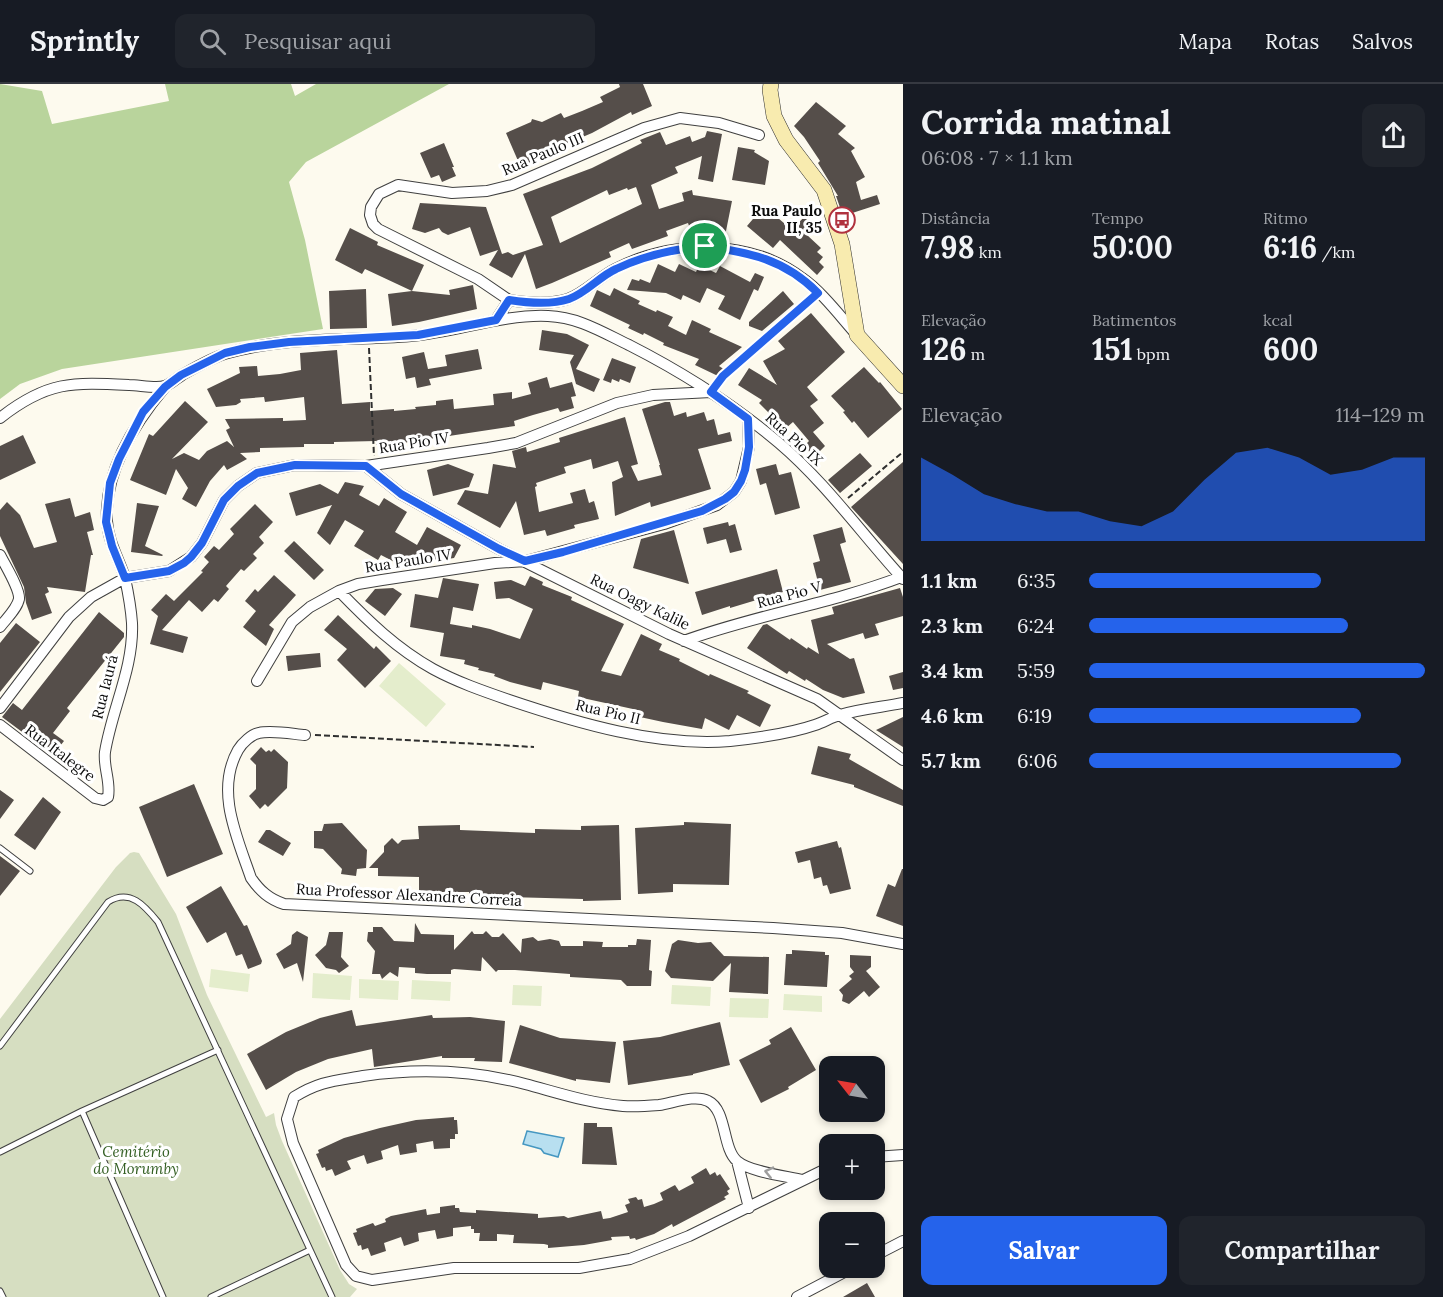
<!DOCTYPE html>
<html lang="pt">
<meta charset="utf-8">
<style>
:root{--surface:#171b24;--page:#20242c;--text:#f1f3f6;--muted:#9ea1a6;--line:#363941;--accent:#2563eb}
body{margin:0;font-family:Lora,serif;background:var(--page);color:var(--text);height:100vh;display:flex;flex-direction:column;font-size:22px;white-space:nowrap}
*{box-sizing:border-box;margin:0}
p{font-size:20px;color:var(--muted)}
.icon{flex:none;width:33px;height:33px;fill:none;stroke:currentColor;stroke-width:2;stroke-linecap:round;stroke-linejoin:round}
.map{position:relative;flex:1;overflow:hidden}
.panel{display:flex;flex-direction:column;background:var(--surface);width:540px}
.panel>*{flex:none}
.needle{width:39px;rotate:301deg}
.fabs{position:absolute;left:819px;top:972px;display:grid;gap:12px}
.fabs a{display:grid;place-items:center;width:66px;height:66px;border-radius:12px;background:var(--surface);box-shadow:0 3px 9px #0003;font-size:30px}
.pin{position:absolute;display:grid;place-items:center;width:51px;height:51px;color:#fff;margin:-26px;border:3px solid #fff;border-radius:50%;box-shadow:0 2px 6px #0007}
.round{display:grid;place-items:center;flex:none;width:63px;height:63px;border-radius:12px;background:var(--page)}
.overview{display:flex;align-items:center;justify-content:space-between;height:102px;padding:0 18px}
h1{font-size:33px;font-weight:700;line-height:45px}
.figures{display:grid;grid-template-columns:repeat(3,1fr);gap:9px;height:102px;padding:6px 18px}
.figures div{display:grid;align-content:center}
.figures b{font-size:30px;font-weight:700}
.figures small{font-size:16px;font-weight:400}
.figures p{font-size:16px}
.chart{height:168px;padding:12px 18px}
.chart p{display:flex;justify-content:space-between}
.chart svg{width:100%;height:108px;margin-top:6px;fill:var(--accent);opacity:.7}
.cta{display:flex;gap:12px;margin-top:auto;padding:12px 18px}
.cta a{flex:1;height:69px;border-radius:12px;background:var(--accent);color:#fff;font-size:24px;font-weight:700;line-height:69px;text-align:center}
.cta a+a{background:var(--page);color:var(--text)}
ul{padding:0 18px;list-style:none;font-size:20px}
li{display:grid;grid-template-columns:96px 72px 1fr;align-items:center;height:45px}
li i{height:15px;border-radius:8px;background:var(--accent)}
header{display:flex;align-items:center;gap:36px;box-sizing:border-box;height:84px;padding:0 30px;background:var(--surface);border-bottom:2px solid var(--line)}
header strong{font-size:28px}
nav{display:flex;gap:33px;margin-inline-start:auto;font-size:21px}
.search{width:420px;height:54px;background:var(--page);display:flex;align-items:center;gap:15px;box-sizing:border-box;padding:0 21px;border-radius:12px;color:var(--muted);font-size:22px}
main{display:flex;flex:1;min-height:0}
.map>svg:first-child{display:block}
.forest{fill:#b9d49c}
.cemetery{fill:#d6dec1}
.pitch{fill:#e4edcc}
.water{fill:#b8dff0;stroke:#4597c1;stroke-width:1.5}
.building{fill:#554e4a;fill-rule:evenodd}
.lines{fill:none;stroke-linecap:round;stroke-linejoin:round}
.lane-casing{stroke:#404040;stroke-width:7}
.street-casing{stroke:#404040;stroke-width:12}
.secondary-casing{stroke:#2f2f2f;stroke-width:16}
.path{stroke:#2f2f2f;stroke-width:2;stroke-dasharray:6 3;stroke-linecap:butt}
.lane{stroke:#fff;stroke-width:5}
.street{stroke:#fff;stroke-width:10}
.secondary{stroke:#f8ebaf;stroke-width:15}
.oneway{stroke:#9e9e9e}
.route-casing{stroke:#fff;stroke-width:12}
.route{stroke:#2563eb;stroke-width:8}
.labels{text-anchor:middle;stroke-width:6;stroke-linejoin:round;paint-order:stroke}
.street-label{font-size:15px;fill:#0d0d0d;stroke:#fff}
.poi-label{font-size:15px;font-weight:bold;fill:#0d0d0d;stroke:#fff;text-anchor:end}
.park-label{font-size:15px;font-style:italic;fill:#335f23;stroke:#fff}
</style>
<header>
<strong>Sprintly</strong>
<div class="search"><svg class="icon" aria-label="search" viewBox="0 0 24 24"><circle cx="10" cy="10" r="6"/><path d="M15 15l6 6"/></svg>Pesquisar aqui</div>
<nav><a>Mapa</a><a>Rotas</a><a>Salvos</a></nav>
</header>
<main>
<div class="map">
<svg width="903" height="1213" viewBox="0 0 903 1213">
<rect width="100%" height="100%" fill="#fdfaee"/>
<path class="forest" d="M0 0 42 7 52 40 169 17 165 0H291L295 12 316 0H449L306 78 289 98 305 156 323 245 62 285 20 300 0 315Z"/>
<path class="cemetery" d="M134 768 139 769 176 830 207 911 266 1033 274 1029 276 1041 282 1057 340 1186 349 1200 357 1205 350 1213H0V935L116 783 130 769Z"/>
<path class="pitch" d="M399 579 446 620 426 643 379 602Z
M211 885 250 890 248 908 209 903Z
M313 889 352 892 350 916 312 914Z
M359 895 399 897 398 916 359 914Z
M412 896 451 898 450 917 411 915Z
M513 901 542 902 541 922 512 921Z
M672 901 711 903 710 922 671 920Z
M784 910 822 912V928L783 926Z
M730 914 769 915 768 934 729 933Z"/>
<path class="water" d="M527 1047 564 1054 558 1073 544 1069 541 1065 523 1060Z"/>
<path class="building" d="M619 0H643L652 22 632 31 631 28 592 49 538 72 540 77 522 86 506 49 531 38 532 35 542 38 561 29 564 34 582 27 603 18 600 13 620 3Z
M816 18 846 42 838 50 855 64 851 67 865 93 856 98 861 116 877 111 880 120 843 132 836 112H838L818 79 820 77 804 53 794 42Z
M707 47 722 50 713 98 698 95 702 72 675 83 678 89 651 101 659 125 684 117 682 109 692 106 693 111 732 117 725 152 708 151 707 141 691 147 688 139 666 147 668 152 632 165 629 159 609 168 611 173 552 199 536 205 525 170 512 194 489 181 498 166 480 172 470 143 448 151 442 148 439 144 425 149 412 145 420 119 486 123 502 170 508 168 513 171 543 161 523 110 592 84 642 59 640 56 660 48 666 61 690 52 692 58 705 53ZM636 103 642 120 560 159 551 133 607 106 609 111 627 104 628 106Z
M444 59 454 83H452L456 92 442 98 439 91 431 94 420 69Z
M738 63 755 66 754 68 769 77 765 101 732 96Z
M764 122 792 146 804 133 815 143 807 151 821 164 817 168 823 173 819 178 824 183 817 191 780 156 773 164 747 142Z
M350 144 378 158 377 161 424 181 412 207 450 211 449 206 473 201 477 225 419 238 392 242 388 210 412 207 365 185 362 190 335 176Z
M658 180 675 188 679 180 696 188 699 181 716 189 720 182 750 198 755 189 764 193 758 207 754 205 740 236 718 225 725 212 707 204 700 219 683 211 681 216 666 209 627 206 632 195 639 197 640 195 650 199Z
M614 204 640 217 638 220 656 228 657 226 673 233 668 242 686 251 692 236 711 245 709 248 742 263 719 282 725 286 718 292 695 281 699 275 663 261 664 259 644 249 643 251 628 244 630 241 590 222 597 206 610 212Z
M366 205 367 244 330 245 329 207Z
M783 207 794 220 762 247 749 242V238Z
M811 229 845 268 807 303 818 316 810 322 824 339 813 348 825 362 814 373 804 362 809 357 793 338 786 344 773 330 771 331 759 319 762 316 738 301 749 284 777 301 763 277 785 265 778 257Z
M542 246 567 250 589 261 576 285 600 295 594 308 576 300 570 278 574 271 539 266Z
M478 265 482 285 429 295 431 301 417 304 415 293 406 295 402 273 424 268 428 285 447 282 445 271Z
M337 266 342 320 370 318V327L394 325V327L416 325 415 323 436 321V317L453 315 454 325 494 321 493 310 512 308V315L531 310 528 299 547 293 550 304 572 298 576 312 571 313 574 324 560 328 558 324 533 331 514 337 515 342 396 360 376 361V357L334 358V360H304V363L260 364V368L240 369 247 375 227 386 224 381 210 397 196 423 182 415 188 404 176 385 166 411 130 396 149 350 153 352 185 317 208 338 172 375 184 369 199 376 207 367 227 357 234 363 226 346 230 344 225 335 283 334V337L306 336 304 313 265 318 264 313 240 315 241 318 236 321 216 323 207 305 240 289 239 283 257 282 258 292 280 290 301 286 300 269Z
M612 274 636 283 630 299 620 295 619 298 612 295 611 299 603 296Z
M864 283 879 299 880 298 902 325 868 354 854 337 852 339 843 328 845 327 831 312Z
M665 318H670L674 332 686 328 687 333 704 328 707 337 714 335 718 351 730 348 732 357 698 365 711 405 651 423 650 418 615 432 612 398 623 393 618 377 593 385 591 375 564 383 566 389 536 399 537 402 535 403 539 428 573 419 570 409 585 405 589 419 594 417 599 435 574 441 575 444 547 452 545 446 524 451 516 417 500 444 457 420 465 406 488 410 493 380 516 384 512 367 526 363 527 368 560 358 559 354 625 333 638 380 631 382 638 397 662 391 659 381H660L642 325Z
M23 351 36 379 0 396V362Z
M860 369 872 382 840 409 828 396Z
M903 378V480L851 423Z
M448 380 474 390 469 403 433 412 427 386Z
M776 380 779 391 791 388 800 424 775 431 766 399 760 401 756 385Z
M345 398 364 402 359 411 379 422 384 414 407 428 395 448 417 461 427 443 461 461 454 474 402 482 381 471 378 476 354 462 364 447 345 436 330 461 317 449 332 421 296 432 289 409 320 400 338 410Z
M70 414 75 433 90 428 94 446 87 448 93 471H91L85 508 47 503 49 508 45 510 52 529 32 536 26 519 24 503 0 452V426L7 418 20 431 34 464 57 458 45 420Z
M137 419 159 422 145 462 163 471 162 472 131 468Z
M255 420 273 438 259 453 264 459 253 470 257 474 244 487 241 485 226 502 229 505 218 518 214 515 202 528 189 516 162 546 188 553 183 569 150 560 158 532 151 526 166 510 174 517 203 488 201 487 209 478 204 473 214 462 219 466 234 450 230 445Z
M728 438 729 442 735 440 742 466 730 469 726 455 707 460 703 444Z
M842 443 846 458 840 460 851 498 820 506 813 479 820 477 813 451Z
M674 446 689 500 633 484 641 455Z
M294 457 324 486 314 496 284 467Z
M777 485 783 508 730 524V522L702 531 695 508Z
M274 491 296 511 269 541 274 545 266 562 243 543 256 527 245 517 255 505 258 508Z
M530 492 543 498 542 501 572 513 571 516 624 540 601 587 621 592 641 550 662 560 659 566 680 575 679 577 709 592 710 590 749 607 747 609 771 621 760 643 737 631 729 646 705 634 702 645 663 638 640 633 642 627 578 613 579 607 543 598 541 606 510 598 494 592 495 590 478 586 479 584 464 580 465 576 440 572 444 549 410 543 415 510 438 514 443 494 479 500 473 527 453 523 450 540 472 544V541L490 545 520 555 533 525 509 514 496 515 494 498 511 496 525 502Z
M393 504 402 510 385 532 365 517 375 505Z
M900 504 903 513V532L875 540 879 551 865 555 863 549 827 560 850 575 854 574 865 609 843 614 823 606 806 595 805 597 789 587 787 590 747 564 763 541 767 540 790 556 791 554 807 565 808 563 819 570 811 536 834 530 832 523Z
M99 528 124 549V553L67 624 70 627 53 649 64 657 53 671 2 633 13 619 22 626Z
M338 531 374 565 376 562 391 577 365 604 337 576 347 565 324 546Z
M16 539 40 558 0 608V559Z
M320 569 321 583 288 587 286 572Z
M903 588V604L893 606 889 592Z
M903 633V663L876 646Z
M818 662 851 670 849 675 903 706V722L854 703V701L811 690Z
M261 663 266 668 269 666 271 668 274 665 288 678 287 704 268 723 265 720 260 725 249 712 256 705V681L250 675Z
M194 700 223 770 167 793 139 723Z
M0 706 14 716 0 735Z
M43 713 61 728 35 766 14 751Z
M684 738 731 740 729 801 673 800V808L638 810 635 744 684 741Z
M342 739 367 766 366 784 357 785 356 792 341 790 342 785 323 765 314 764V747H322L324 740Z
M460 741V746L535 749V745L581 746V742L619 741 621 816 583 817V815L469 812V808H419V793L378 792V784H369L384 768V762L392 754 398 760 402 756 419 755 418 742Z
M266 746H270L291 759 283 772 258 758Z
M837 757 839 764 841 763 851 805 830 810 827 801 823 802 821 793 814 795 810 776 798 779 795 768Z
M0 772 20 787 0 812Z
M902 785H903V842L876 832 888 800 895 803Z
M221 802 244 842 247 841 262 877 261 880 248 885 242 870 236 872 226 848 207 859 186 823Z
M415 839 421 850 454 851V866L472 847 474 850H483L486 847 492 853H499L503 849 521 869 522 855 533 853 538 857 550 855 559 857 561 862H583V857L603 858 602 863H628V861H636L637 855 651 856 649 886 652 887 651 902H627L621 896 570 893V890L515 886H498L496 888 482 873 481 887 454 885 451 886V890H427L415 889V884L399 883 398 893 390 888 382 895 380 890H372L375 867 367 857 368 848H373V843H382L394 857 414 858Z
M297 847 308 853 303 898 297 879 284 885 276 870 291 860 292 851Z
M329 848H343L341 873 349 882 339 889 336 886 326 884 315 871 326 861Z
M678 856 698 859 711 858 724 872 769 873 768 910 729 908 731 879 713 897 671 894 665 887 672 860Z
M792 866 825 868V871H829L827 903 784 901 786 870H792Z
M850 871 871 872V883L866 887 880 903 869 913 864 907 849 920 842 917 843 911 839 906 852 895 849 892 854 888 850 883Z
M352 926 356 942 432 931 433 934 470 933 505 937 502 978 474 977 475 974H442V972L374 983 372 965 328 975 296 988 266 1006 247 970 286 948 320 934Z
M720 938 730 981 693 990V991L628 1001 623 957 660 953Z
M520 941 560 954 616 958 610 999 576 995V997L509 979Z
M791 943 816 986 788 1003 789 1005 761 1019 739 976 771 960 769 956Z
M454 1033V1036H457L458 1050H455V1055H450V1064L434 1065 433 1057 416 1060 417 1068 400 1071 398 1061 381 1067 383 1075 367 1080 364 1071 347 1077 351 1085 335 1092 332 1085 326 1087 325 1083 322 1084 316 1070 319 1069 318 1066 344 1054 380 1044 416 1036Z
M584 1039H597V1043H612L617 1081 582 1080Z
M706 1084 710 1091 715 1088 717 1092 720 1090 730 1105 727 1107 729 1110 724 1113 726 1115 673 1143 672 1140 654 1150 636 1156 635 1154 630 1155 629 1152 611 1153 612 1156 584 1161 548 1164V1161L544 1160 513 1159 514 1151 497 1150V1157H479L480 1149H474V1145H471V1142L453 1144V1152L448 1153 437 1155 435 1146 418 1149 419 1157 404 1162 401 1153 384 1159 386 1167 371 1172 368 1164 362 1166 361 1161 358 1162 353 1149 357 1148 356 1145 373 1139 375 1142 386 1138 385 1135 391 1132 426 1125 427 1131 440 1129V1123L455 1121V1124H459L460 1128 476 1129V1126L538 1130V1134L564 1132 568 1134 601 1127 603 1135 610 1134 628 1128 625 1121 630 1119 628 1115 636 1113 638 1116 642 1115 644 1123 654 1120 663 1116 660 1109 675 1101 679 1107 694 1099 691 1093Z
M867 1199 875 1213H843Z"/>
<g class="lines">
<g class="lane-casing">
<path id="lane" d="M0 764 30 787
M0 962 108 818C130 804 145 822 158 838L332 1213
M82 1027 218 966
M0 1068 82 1027 163 1213
M0 1207 3 1213
M211 1213 310 1166"/>
</g>
<g class="street-casing">
<path id="street" d="M509 216 478 195 378 145 373 140 370 131 371 123 379 110 398 101 452 109 487 107 512 101 644 44 680 34 719 39 759 51
M496 236 509 216C528 219 550 221 568 215 585 209 599 193 615 185 672 156 749 154 802 194 821 207 840 232 856 250
M0 334C47 297 72 298 129 301 139 301 156 305 165 302 171 300 177 294 182 291 196 283 213 273 228 269 287 252 351 257 411 252 458 248 501 230 548 232 578 233 602 248 629 261 682 288 733 320 779 359 825 398 862 450 903 495
M366 382 401 410 499 465 669 550 817 615 903 676
M0 471C5 481 20 505 19 515 17 525 6 535 0 543
M339 507C368 537 397 565 433 585 457 598 483 607 509 616 577 639 658 663 730 657 758 654 789 650 815 641 824 638 832 633 840 631 860 625 883 623 903 619
M684 557C755 531 830 520 901 493
M257 597 292 538 310 523 339 507 358 500 382 496 495 479 526 477 664 440 717 421 734 408 741 397 749 363 748 335
M0 624 69 533 91 513 125 494 169 487 191 473 202 459 224 416 238 402 257 389 295 381 366 382 488 364 516 359 617 319 653 311 711 308
M0 641 95 714 103 716 108 713C111 698 103 683 105 668 112 625 134 583 132 539 131 524 128 508 125 494 119 475 108 457 107 437 104 387 134 340 165 303
M305 651C293 650 271 646 259 649 252 650 242 659 238 666 215 707 237 753 251 794 260 807 269 815 284 820L773 844 842 849 903 860
M874 1073 903 1071
M737 1077 749 1124
M803 1096C786 1092 750 1088 737 1077 722 1064 727 1026 708 1017 695 1010 673 1019 659 1021 647 1022 635 1023 623 1022 588 1019 559 1009 525 1000 472 986 418 984 363 992 334 997 320 997 294 1013L287 1035 293 1059 346 1181 356 1192 372 1196 454 1184H579L630 1175 689 1152 830 1083
M874 1172 903 1157
M797 1213 852 1184"/>
</g>
<g class="secondary-casing">
<path id="secondary" d="M771 0 770 6 774 32 786 56 824 106 842 160 857 251 903 302"/>
</g>
<path class="path" d="M369 264 374 372
M717 301 723 292 813 215
M848 414 903 368
M315 651 534 663"/>
<use href="#lane" class="lane"/>
<use href="#street" class="street"/>
<use href="#secondary" class="secondary"/>
</g>
<defs><path id="oneway-chevron" d="M-2-3.5L2.5 0L-2 3.5" fill="none" stroke-width="1.6" stroke-linecap="round" stroke-linejoin="round" transform="scale(1.5)"/></defs>
<use class="oneway" href="#oneway-chevron" transform="translate(769 1088) rotate(-167)"/>
<g class="lines">
<g class="route-casing">
<path id="route" d="M705 162C751 169 784 175 818 209L723 292 711 308 748 335 749 363 745 386 741 397 734 408 725 415 702 427 563 468 525 477 499 465 401 410 366 382 295 381 257 389 238 402 224 416 202 459 191 473 184 479 169 487 125 494 112 462 106 438 110 399 119 375 143 328 165 303 181 291 225 269 250 263 289 258 418 251 496 236 509 216C528 219 551 221 569 215 586 209 600 192 616 185 645 171 673 165 705 162Z"/>
</g>
<use href="#route" class="route"/>
</g>
<defs>
<g id="bus-ring" transform="scale(1.35)"><circle r="9.5" fill="#fff" stroke="#b0323f" stroke-width="1.5"/><path d="M-5-6H5V4H4V6H2V4H-2V6H-4V4H-5ZM-3.5-4V0h7V-4ZM-3.5 1.2v1.5H-2V1.2ZM2 1.2v1.5H3.5V1.2Z" fill="#b0323f"/></g>
</defs>
<g fill-rule="evenodd">
<use href="#bus-ring" x="842" y="136"/>
</g>
<g class="labels">
<g class="street-label">
<text transform="translate(543 70) rotate(-23)" y="5">Rua Paulo III</text>
<text transform="translate(794 355) rotate(42)" y="5">Rua Pio IX</text>
<text transform="translate(414 359) rotate(-9)" y="5">Rua Pio IV</text>
<text transform="translate(408 477) rotate(-9)" y="5">Rua Paulo IV</text>
<text transform="translate(789 511) rotate(-15)" y="5">Rua Pio V</text>
<text transform="translate(640 518) rotate(26)" y="5">Rua Oagy Kalile</text>
<text transform="translate(105 603) rotate(-76)" y="5">Rua Iaurá</text>
<text transform="translate(608 628) rotate(13)" y="5">Rua Pio II</text>
<text transform="translate(60 669) rotate(37)" y="5">Rua Italegre</text>
<text transform="translate(409 811) rotate(3)" y="5">Rua Professor Alexandre Correia</text>
</g>
<g class="poi-label">
<text x="822" y="132">Rua Paulo<tspan x="822" dy="17">II, 35</tspan></text>
</g>
<g class="park-label">
<text x="136" y="1073">Cemitério<tspan x="136" dy="17">do Morumby</tspan></text>
</g>
</g>
</svg>
<div class="fabs">
<a><svg class="needle" viewBox="-14 -14 28 28"><path d="M0-13l5 13h-10z" fill="#e53935"/><path d="M0 13l5-13h-10z" fill="#9ea1a6"/></svg></a>
<a>+</a>
<a>−</a>
</div>
<div class="pin" style="left:705px;top:162px;background:#1e9e55"><svg class="icon" aria-label="arrive" viewBox="0 0 24 24"><path d="M6 21V4h12l-3 4 3 4H6"/></svg></div>
</div>
<section class="panel">
<div class="overview"><div><h1>Corrida matinal</h1><p>06:08 · 7 × 1.1 km</p></div><a class="round"><svg class="icon" aria-label="share" viewBox="0 0 24 24"><path d="M12 15V3M7 8l5-5 5 5M5 13v7h14v-7"/></svg></a></div>
<div class="figures">
<div><p>Distância</p><b>7.98<small> km</small></b></div>
<div><p>Tempo</p><b>50:00</b></div>
<div><p>Ritmo</p><b>6:16<small> /km</small></b></div>
</div>
<div class="figures">
<div><p>Elevação</p><b>126<small> m</small></b></div>
<div><p>Batimentos</p><b>151<small> bpm</small></b></div>
<div><p>kcal</p><b>600</b></div>
</div>
<div class="chart"><p><span>Elevação</span>114–129 m</p>
<svg viewBox="0 0 160 44" preserveAspectRatio="none"><path d="M0 44V10L10 17L20 25L30 29L40 32L50 32L60 36L70 38L80 32L90 19L100 8L110 6L120 10L130 17L140 15L150 10L160 10V44z"/></svg>
</div>
<ul>
<li><b>1.1 km</b>6:35<i style="width:69%"></i></li>
<li><b>2.3 km</b>6:24<i style="width:77%"></i></li>
<li><b>3.4 km</b>5:59<i style="width:100%"></i></li>
<li><b>4.6 km</b>6:19<i style="width:81%"></i></li>
<li><b>5.7 km</b>6:06<i style="width:93%"></i></li>
</ul>
<div class="cta"><a>Salvar</a><a>Compartilhar</a></div>
</section>
</main>
